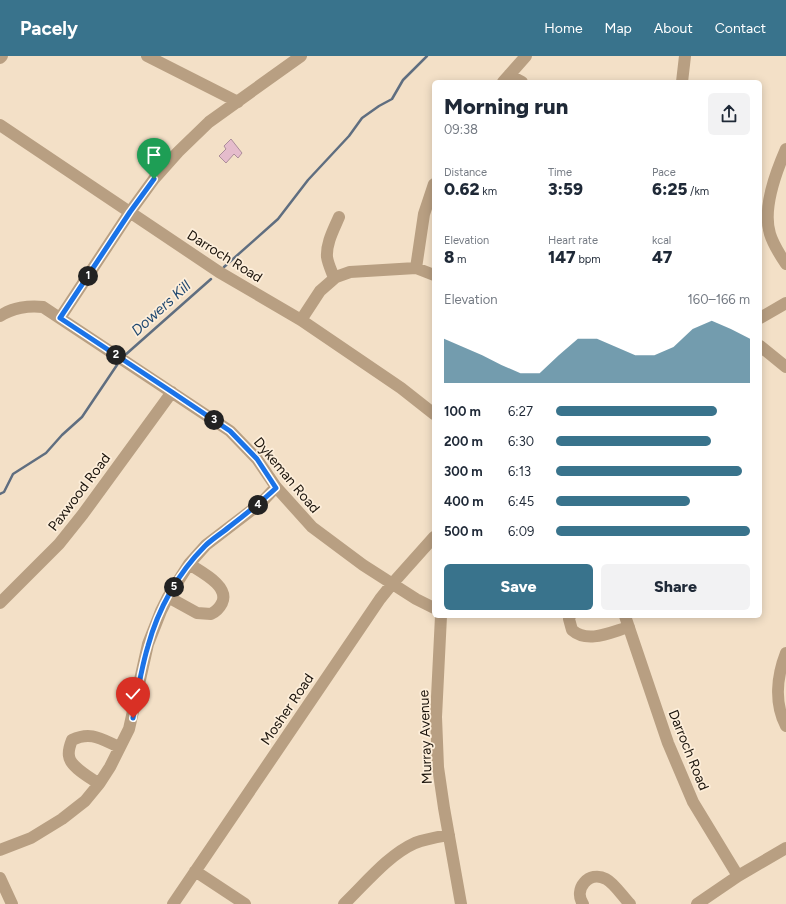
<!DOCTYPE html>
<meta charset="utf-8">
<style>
:root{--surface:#fff;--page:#f2f2f3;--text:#1f2937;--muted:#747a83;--accent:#39738c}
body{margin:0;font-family:Figtree,sans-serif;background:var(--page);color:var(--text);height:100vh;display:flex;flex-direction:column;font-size:15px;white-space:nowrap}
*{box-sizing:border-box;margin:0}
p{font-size:13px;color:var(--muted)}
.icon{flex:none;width:22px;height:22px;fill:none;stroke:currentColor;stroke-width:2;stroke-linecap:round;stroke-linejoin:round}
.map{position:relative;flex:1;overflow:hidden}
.panel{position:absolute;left:432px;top:24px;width:330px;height:538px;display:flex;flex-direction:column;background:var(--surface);border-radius:6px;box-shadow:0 2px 10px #0003}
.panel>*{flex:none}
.pin{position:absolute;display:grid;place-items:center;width:34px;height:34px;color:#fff;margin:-41px -17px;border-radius:50% 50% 50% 0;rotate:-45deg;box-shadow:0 0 4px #0007}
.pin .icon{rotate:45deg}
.km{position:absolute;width:20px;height:20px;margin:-10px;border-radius:50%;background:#222;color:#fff;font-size:11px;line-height:20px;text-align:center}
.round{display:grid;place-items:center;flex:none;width:42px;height:42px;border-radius:6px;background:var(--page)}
.head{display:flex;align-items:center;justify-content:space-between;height:68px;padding:0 12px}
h1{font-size:22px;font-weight:800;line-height:30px}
.stats{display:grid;grid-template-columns:repeat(3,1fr);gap:6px;height:68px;padding:4px 12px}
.stats div{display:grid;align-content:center}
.stats b{font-size:17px;font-weight:800}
.stats small{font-size:11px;font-weight:400}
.stats p{font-size:11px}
.chart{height:112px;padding:8px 12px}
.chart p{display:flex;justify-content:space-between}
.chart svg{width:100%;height:72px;margin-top:4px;fill:var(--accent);opacity:.7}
.button{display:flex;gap:8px;margin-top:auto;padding:8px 12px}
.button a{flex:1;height:46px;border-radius:6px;background:var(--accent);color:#fff;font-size:16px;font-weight:800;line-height:46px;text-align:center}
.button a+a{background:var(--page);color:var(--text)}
ul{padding:0 12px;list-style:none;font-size:13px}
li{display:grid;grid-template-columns:64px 48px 1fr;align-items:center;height:30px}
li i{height:10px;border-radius:5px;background:var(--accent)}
header{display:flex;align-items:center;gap:24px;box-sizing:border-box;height:56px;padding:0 20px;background:var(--accent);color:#fff}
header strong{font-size:19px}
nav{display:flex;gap:22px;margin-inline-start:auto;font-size:14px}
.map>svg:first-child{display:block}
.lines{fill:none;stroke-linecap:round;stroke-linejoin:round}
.stream{stroke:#5f6e80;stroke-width:2.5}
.building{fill:#e5bccc;stroke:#ac8e9a}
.minor{stroke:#b89f82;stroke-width:12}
.route-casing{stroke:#fff;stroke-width:8}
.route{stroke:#1a73e8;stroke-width:5}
.labels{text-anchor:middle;stroke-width:3.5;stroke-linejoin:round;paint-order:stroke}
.street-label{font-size:14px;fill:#19120a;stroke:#fdeeda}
.water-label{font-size:15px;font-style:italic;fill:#214971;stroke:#fdeeda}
</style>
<header>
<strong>Pacely</strong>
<nav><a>Home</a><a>Map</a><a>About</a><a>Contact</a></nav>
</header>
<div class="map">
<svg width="786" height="848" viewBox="0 0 786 848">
<rect width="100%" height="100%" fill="#f3e0c7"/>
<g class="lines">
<path class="stream" d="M224 211 278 163 308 124 349 80 362 62 379 50 392 43 403 24 427 0
M124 300 211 223
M0 438 4 436 13 418 46 397 62 379 82 361 119 306"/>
</g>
<path class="building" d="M231 83 242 97 238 102 234 98 226 107 219 100 226 93 224 90Z"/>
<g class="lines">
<path class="minor" d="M147 0 238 46
M0 2 2 0
M509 19 522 26
M503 26 526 0
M682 26 685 0
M0 69 219 216 301 264 401 332 434 358
M786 93C776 116 762 152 770 178 773 188 780 199 786 208
M416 212 424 158 434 128
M334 222C332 216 328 208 327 201 326 187 334 173 339 161
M0 260C12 252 29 249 43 251L230 375 257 403 276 431 312 471 363 509 416 543 434 552
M60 262 130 156 154 123 178 96 209 66 301 0
M760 262 786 247
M301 264 320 235 336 221 350 216 416 212 434 219
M760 290 786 311
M168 541 197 557 211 558C215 556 220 551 222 547 230 530 201 516 189 508
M0 547 59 488 83 458 172 336
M441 560 436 661 438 711 444 752 461 848
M570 560 569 563 572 574C588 588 611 576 629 571
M625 560 668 687 693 746 738 820
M786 597C777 620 774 647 786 670
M99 728C91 722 70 711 69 700 68 695 70 689 72 684 91 675 101 683 119 691
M0 794 31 782 62 763 85 745 99 728 110 711 129 673 148 588 161 555 168 541 189 508 206 489 261 447 276 431
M195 815 245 848
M0 822 12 848
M173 848 380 543 392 528 434 481
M344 848C365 828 388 799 415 787 426 783 438 781 449 779
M583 848C573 833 589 814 606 823 614 827 623 841 630 848
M697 848 738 820 786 792"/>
</g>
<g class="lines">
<g class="route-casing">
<path id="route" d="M133 662C137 638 141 613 148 590 158 553 178 517 205 490 212 483 222 477 229 471 246 458 261 446 276 432L257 403 230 375 172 336 60 262 130 156 154 123"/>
</g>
<use href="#route" class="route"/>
</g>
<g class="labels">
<g class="street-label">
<text transform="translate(225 200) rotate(32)" y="5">Darroch Road</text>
<text transform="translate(287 419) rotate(50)" y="5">Dykeman Road</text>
<text transform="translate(79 436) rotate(-53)" y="5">Paxwood Road</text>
<text transform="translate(287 653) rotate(-56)" y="5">Mosher Road</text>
<text transform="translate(425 681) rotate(-92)" y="5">Murray Avenue</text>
<text transform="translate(689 694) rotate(68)" y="5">Darroch Road</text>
</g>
<g class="water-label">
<text transform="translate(161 252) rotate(-42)" y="5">Dowers Kill</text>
</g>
</g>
</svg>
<div class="pin" style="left:154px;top:123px;background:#1e9e55"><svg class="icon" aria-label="arrive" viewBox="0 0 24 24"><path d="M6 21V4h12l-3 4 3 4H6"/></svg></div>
<div class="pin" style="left:133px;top:662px;background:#d93025"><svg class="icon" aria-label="check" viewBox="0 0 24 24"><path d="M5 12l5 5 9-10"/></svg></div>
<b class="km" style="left:88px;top:220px">1</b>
<b class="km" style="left:116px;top:299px">2</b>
<b class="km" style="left:214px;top:364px">3</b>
<b class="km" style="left:258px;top:449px">4</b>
<b class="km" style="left:174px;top:531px">5</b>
<section class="panel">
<div class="head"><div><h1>Morning run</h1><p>09:38</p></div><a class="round"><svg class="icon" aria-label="share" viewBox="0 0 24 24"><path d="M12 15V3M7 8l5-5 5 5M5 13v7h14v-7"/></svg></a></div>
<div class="stats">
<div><p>Distance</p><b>0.62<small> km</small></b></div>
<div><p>Time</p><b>3:59</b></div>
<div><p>Pace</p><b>6:25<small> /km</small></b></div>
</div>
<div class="stats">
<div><p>Elevation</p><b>8<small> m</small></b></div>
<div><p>Heart rate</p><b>147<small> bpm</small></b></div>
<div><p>kcal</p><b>47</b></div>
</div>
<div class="chart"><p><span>Elevation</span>160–166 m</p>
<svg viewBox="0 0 160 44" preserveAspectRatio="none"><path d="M0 44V17L10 22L20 27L30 33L40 38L50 38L60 27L70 17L80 17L90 22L100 27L110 27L120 22L130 11L140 6L150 11L160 17V44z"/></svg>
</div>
<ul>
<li><b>100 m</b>6:27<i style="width:83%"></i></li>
<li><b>200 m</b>6:30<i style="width:80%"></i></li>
<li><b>300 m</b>6:13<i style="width:96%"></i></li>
<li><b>400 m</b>6:45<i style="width:69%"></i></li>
<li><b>500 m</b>6:09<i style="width:100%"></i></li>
</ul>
<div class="button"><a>Save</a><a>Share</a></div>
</section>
</div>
